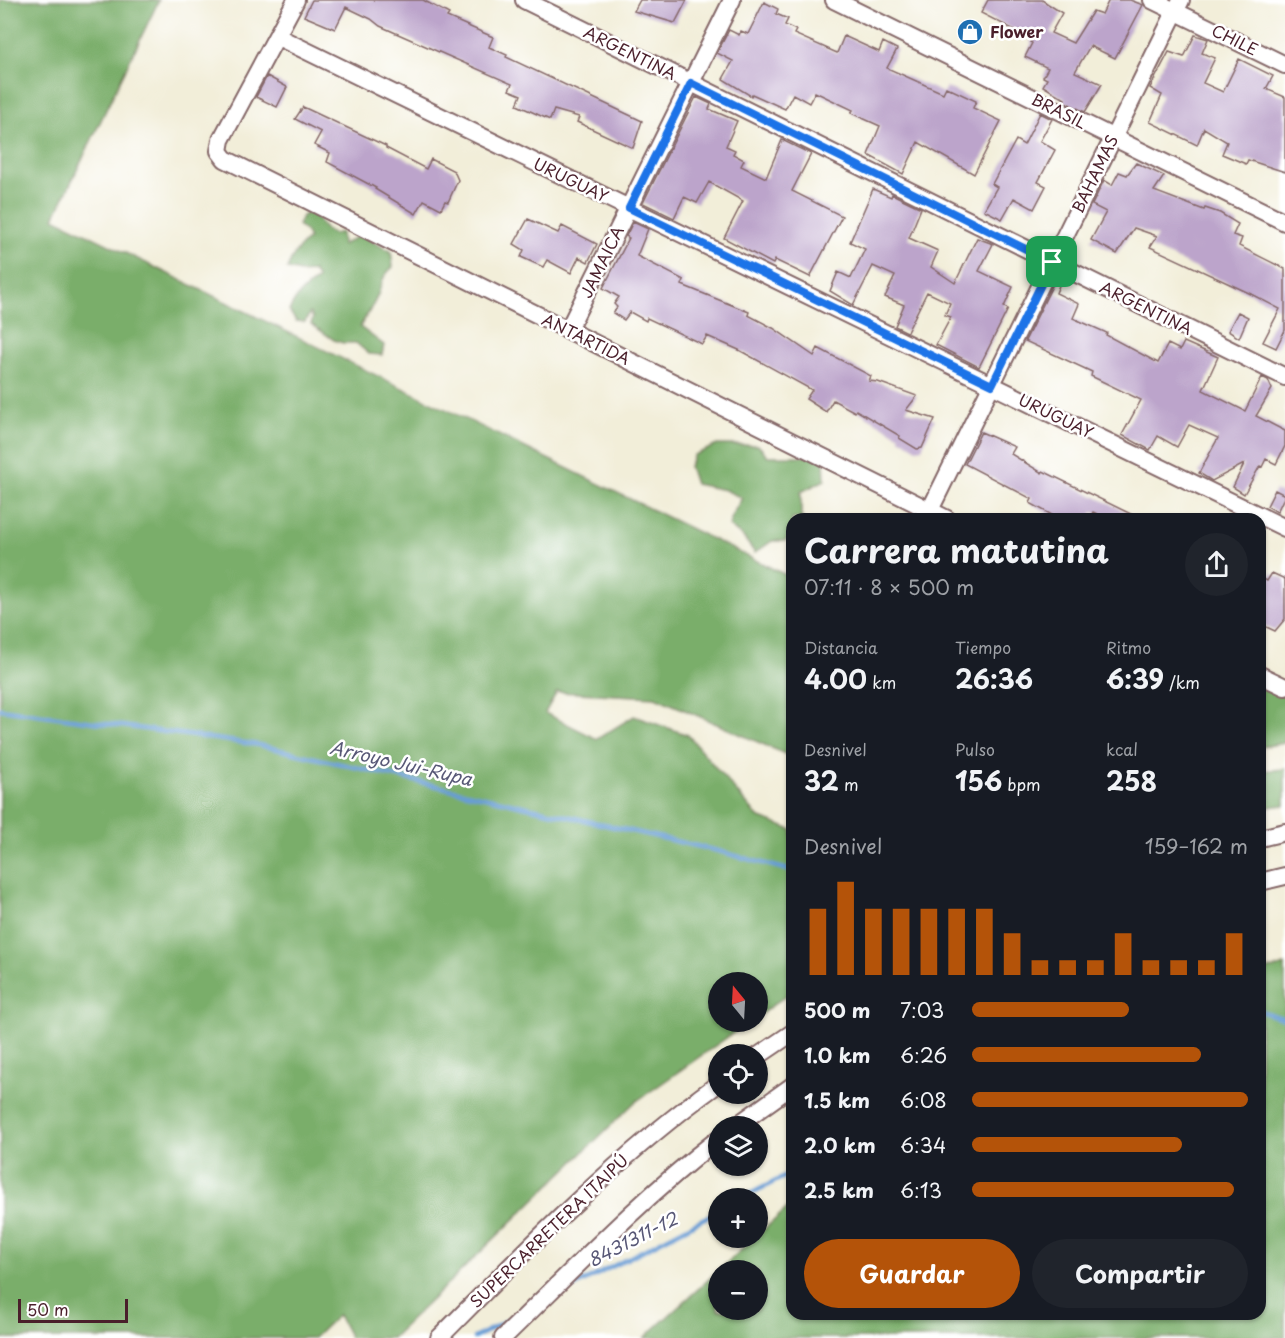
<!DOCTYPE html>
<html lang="es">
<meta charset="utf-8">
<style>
:root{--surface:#171b24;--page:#20242c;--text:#f1f3f6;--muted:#9ea1a6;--accent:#b45309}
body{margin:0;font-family:"Playpen Sans",sans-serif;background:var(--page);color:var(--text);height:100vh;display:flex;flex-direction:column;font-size:22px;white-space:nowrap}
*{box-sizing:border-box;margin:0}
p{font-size:20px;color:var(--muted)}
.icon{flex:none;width:33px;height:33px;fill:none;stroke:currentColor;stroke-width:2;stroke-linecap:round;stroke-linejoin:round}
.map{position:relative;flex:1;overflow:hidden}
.details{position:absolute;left:786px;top:513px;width:480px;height:807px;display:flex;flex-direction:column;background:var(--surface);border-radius:18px;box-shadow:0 2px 4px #0004}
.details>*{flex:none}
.needle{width:39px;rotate:342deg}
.buttons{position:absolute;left:708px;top:972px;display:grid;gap:12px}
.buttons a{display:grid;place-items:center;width:60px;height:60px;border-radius:50%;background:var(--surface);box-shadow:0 2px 4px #0004;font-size:30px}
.scale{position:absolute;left:18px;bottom:15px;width:110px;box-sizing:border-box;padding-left:6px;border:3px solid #4a1f2b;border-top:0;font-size:16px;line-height:21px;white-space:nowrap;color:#4a1f2b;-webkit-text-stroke:4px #fff;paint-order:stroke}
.pin{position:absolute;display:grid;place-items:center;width:51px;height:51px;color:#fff;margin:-26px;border-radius:12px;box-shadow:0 3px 9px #0006}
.round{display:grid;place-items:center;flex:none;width:63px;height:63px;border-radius:32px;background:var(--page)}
.headline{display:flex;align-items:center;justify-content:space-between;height:102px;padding:0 18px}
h1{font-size:33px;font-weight:700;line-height:45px}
.figures{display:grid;grid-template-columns:repeat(3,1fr);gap:9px;height:102px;padding:6px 18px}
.figures div{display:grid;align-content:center}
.figures b{font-size:26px;font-weight:700}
.figures small{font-size:16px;font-weight:400}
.figures p{font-size:16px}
.chart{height:168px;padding:12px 18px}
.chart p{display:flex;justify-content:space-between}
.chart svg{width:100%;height:108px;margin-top:6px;stroke:var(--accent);stroke-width:6}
.button{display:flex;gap:12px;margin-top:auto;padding:12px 18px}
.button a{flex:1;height:69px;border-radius:36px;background:var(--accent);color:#fff;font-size:24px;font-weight:700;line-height:69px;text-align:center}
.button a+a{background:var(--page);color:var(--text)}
ul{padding:0 18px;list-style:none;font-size:20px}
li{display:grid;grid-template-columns:96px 72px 1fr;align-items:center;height:45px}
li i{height:15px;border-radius:8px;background:var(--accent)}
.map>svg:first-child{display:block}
.forest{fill:#7aae6a;stroke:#62664a;stroke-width:1.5}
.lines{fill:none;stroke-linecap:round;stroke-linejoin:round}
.stream{stroke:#689dd5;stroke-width:4.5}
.building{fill:#bca4cb}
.minor-casing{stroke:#856768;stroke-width:20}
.minor{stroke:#fff;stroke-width:16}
.route-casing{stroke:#fff;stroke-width:12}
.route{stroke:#1a73e8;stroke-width:8}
.labels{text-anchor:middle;stroke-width:5;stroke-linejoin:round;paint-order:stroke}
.poi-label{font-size:16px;font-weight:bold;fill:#4a1f2b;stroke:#fff;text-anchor:start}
.street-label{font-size:16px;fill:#4a1f2b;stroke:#fff}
.water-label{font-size:18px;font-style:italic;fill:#585877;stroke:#fff}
</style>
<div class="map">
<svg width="1285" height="1338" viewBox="0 0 1285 1338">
<rect width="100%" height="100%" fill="#fff"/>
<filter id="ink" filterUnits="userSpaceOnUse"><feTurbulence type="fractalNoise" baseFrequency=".0167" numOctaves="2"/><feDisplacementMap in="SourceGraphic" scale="12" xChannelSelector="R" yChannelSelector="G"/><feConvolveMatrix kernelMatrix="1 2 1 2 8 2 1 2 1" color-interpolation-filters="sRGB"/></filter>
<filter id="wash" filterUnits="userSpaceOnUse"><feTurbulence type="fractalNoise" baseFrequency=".008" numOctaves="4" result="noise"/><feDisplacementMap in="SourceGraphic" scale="24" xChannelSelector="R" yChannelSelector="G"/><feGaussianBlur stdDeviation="1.35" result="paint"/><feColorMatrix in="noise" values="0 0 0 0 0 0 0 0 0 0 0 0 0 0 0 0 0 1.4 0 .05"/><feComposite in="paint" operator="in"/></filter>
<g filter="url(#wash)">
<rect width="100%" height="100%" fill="#f2eed9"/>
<path class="forest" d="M0 0H159L54 218 792 578V757L655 697 557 692 545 713 597 739 634 716 688 735 758 817 792 830V991L758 1016V982H718V1022H749L634 1103 392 1338H350L338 1315 314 1338H0Z
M311 211 316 213C319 224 324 230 334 234L341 232 342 245 360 235C371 240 380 247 391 251L393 267C380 278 383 283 377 297 373 307 365 317 360 327L384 345 382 355 369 354 356 343H343L334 340 311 324 313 318 310 313 305 322 296 321 289 311C295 297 305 287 318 279L313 271 304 273 287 269C291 259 300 244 309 239L305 231 298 225 302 216Z
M717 445H758L768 456H810L824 460 825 480 801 492V516L803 519H792V534L785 541H772L755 553 743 537 729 526 733 513 742 498 725 490 695 484 689 466 694 455Z
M1260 685 1262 688 1269 687 1285 694V743L1260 747Z
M1285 769V805L1260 808V771Z
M1285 965V1338H644L718 1271V1310H758V1270H719L792 1204V1314H1260V972Z"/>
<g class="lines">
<path class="stream" d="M0 709 259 745 718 851 792 871
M1260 1011 1285 1019
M742 1198 792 1173
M560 1294 718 1211
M474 1338 514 1317"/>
</g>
<g id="blocks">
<path class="building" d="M312 0H423L449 14 447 17 493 37 489 47 507 55 506 57 642 121 633 148 577 122 579 117 554 110 550 120 517 105 521 95 509 90 512 84 380 26 371 19 346 7 335 29 304 16Z
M640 0H687L675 23 634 11Z
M988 0H1042L1062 13 1051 33 1073 43 1093 11 1102 14 1109 0H1130L1143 5 1115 58 1090 46 1075 72 1102 84 1085 112 1063 101 1065 99 1043 86 1047 79 1043 77 1048 68 1025 57 1032 43 1030 42 1032 39 981 13Z
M764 2 778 9 776 14 788 19 785 25 796 30 794 34 837 53 844 36 879 52 883 42 897 49 887 68 943 93 946 87 976 101 973 108 1001 121 974 174 918 142 903 174 868 155 880 126 851 113 853 110 815 92 809 103 793 94 785 109 752 94 751 96 723 79 733 61 717 53 729 30 739 35 741 31 748 34Z
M1195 35 1208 39 1202 53 1215 58 1203 83 1223 92 1239 59 1273 76 1266 89 1285 97V172L1248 160 1246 164 1222 154 1227 142 1204 128 1197 145 1150 122 1162 95 1150 88 1169 52 1184 57Z
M267 76 287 87 277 107 256 97Z
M696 97 711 104 709 109 737 121 726 146 735 150 733 154 744 160 741 166 766 178 782 140 811 154 792 191 842 216 810 277 775 260 773 264 724 238 743 201 709 182 697 203 684 197 674 218 643 203Z
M303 107 386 146V148L426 169 431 159 454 171 458 180 448 202 445 201 441 209 424 200 416 214 375 189 376 188 327 162 330 153 314 145 321 132 295 119Z
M1040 113 1052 119 1040 141 1055 150 1038 182 1046 186 1034 209 1014 198 1002 219 984 210 997 187 992 184 1016 140 1024 145Z
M1136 163 1164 176 1154 191 1204 210 1205 208 1220 213 1238 224 1233 235 1242 238 1239 246 1285 269V330L1276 348 1263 342 1280 309 1249 293 1150 247 1157 236 1134 228 1117 254 1091 240 1106 212 1092 205 1104 180 1112 185 1119 172 1127 175Z
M873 189 891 197 892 194 921 208 909 238 938 251 931 267 955 283 977 238 993 244 979 271 1013 287 1004 307 1008 309 979 367 936 345 951 317 945 315 950 303 927 292 907 332 895 326 904 305 885 297 895 276 873 266 853 305 830 291 838 272 851 278 865 249 850 242Z
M528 219 558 233 562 226 597 244 588 262 579 257 571 273 547 260 543 267 521 257 524 250 514 244Z
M633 222 648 229 637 256 684 280 682 285 749 312 748 315 773 328 814 356 818 348 871 376 869 381 878 382 917 396 906 410 935 419 922 448 917 449 899 438 900 436 856 410 855 412 833 400 826 412 806 399 812 390 739 350 707 336 702 344 647 318 646 321 630 312 624 320 613 313 617 307 614 304 619 297 603 288 629 238 626 236Z
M1057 276 1062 278 1056 293 1079 304 1073 318 1107 333 1106 335 1158 363 1168 344 1180 350 1184 342 1218 357 1203 390 1245 411 1262 377 1268 380 1272 389 1256 416 1285 431V446L1276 464 1266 459 1262 467 1260 466 1244 494 1233 487 1244 464 1212 481 1199 473 1218 438 1189 425 1177 447 1158 436 1150 450 1122 435 1141 400 1091 376 1092 372 1025 341Z
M1238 312 1248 317 1239 338 1228 331Z
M981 432 1015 447 1011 454 1042 473 1043 471 1141 519H1108L1093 512 1089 519H1053L1052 515 1030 503 1032 499 965 464Z
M1275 490 1285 495 1277 512 1267 506Z
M1272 573 1285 579V619L1275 631 1260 624V577L1267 581Z"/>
</g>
</g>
<g filter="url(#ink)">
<use href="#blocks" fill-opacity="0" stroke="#856768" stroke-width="1.5"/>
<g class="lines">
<g class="minor-casing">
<path id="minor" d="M296 0 221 140 219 151 225 159 947 519
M524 0 1285 377
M834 0 1285 222
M1152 0 1285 65
M278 37 1285 528
M568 330 732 0
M930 510 1181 0
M1260 675 1285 687
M1260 838 1285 832
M1260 882 1285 876
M758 1056 792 1033
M736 1126 792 1086
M439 1338C528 1248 615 1158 718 1084
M503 1338C573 1270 641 1199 718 1139"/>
</g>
<use href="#minor" class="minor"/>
</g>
</g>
<g class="lines" filter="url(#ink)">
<g class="route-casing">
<path id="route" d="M691 83 1052 262 992 385 629 208Z"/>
</g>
<use href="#route" class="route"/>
</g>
<defs>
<g id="shop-disc" transform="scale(1.35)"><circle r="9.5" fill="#1f6fb2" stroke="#fff"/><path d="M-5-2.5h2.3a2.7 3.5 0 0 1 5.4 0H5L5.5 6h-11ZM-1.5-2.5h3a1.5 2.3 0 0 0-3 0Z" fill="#fff"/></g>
</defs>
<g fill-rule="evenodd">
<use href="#shop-disc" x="970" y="32"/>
</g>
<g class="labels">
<g class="poi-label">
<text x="990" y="38">Flower</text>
</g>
<g class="street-label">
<text transform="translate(1235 40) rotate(26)" y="6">CHILE</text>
<text transform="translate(630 53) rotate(26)" y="6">ARGENTINA</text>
<text transform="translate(1059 111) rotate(26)" y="6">BRASIL</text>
<text transform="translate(1095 174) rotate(-64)" y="6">BAHAMAS</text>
<text transform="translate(571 180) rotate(26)" y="6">URUGUAY</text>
<text transform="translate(602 262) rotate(-64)" y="6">JAMAICA</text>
<text transform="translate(1146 308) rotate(26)" y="6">ARGENTINA</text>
<text transform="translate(586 339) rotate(26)" y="6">ANTARTIDA</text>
<text transform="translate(1056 416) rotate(26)" y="6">URUGUAY</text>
<text transform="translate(549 1231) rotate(-44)" y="6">SUPERCARRETERA ITAIPÚ</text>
</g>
<g class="water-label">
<text transform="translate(401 764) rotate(13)" y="6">Arroyo Jui-Rupa</text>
<text transform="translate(633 1240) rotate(-27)" y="6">8431311-12</text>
</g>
</g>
</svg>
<div class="buttons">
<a><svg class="needle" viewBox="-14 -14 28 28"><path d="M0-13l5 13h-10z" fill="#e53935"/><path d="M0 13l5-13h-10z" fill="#9ea1a6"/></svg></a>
<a><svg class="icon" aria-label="locate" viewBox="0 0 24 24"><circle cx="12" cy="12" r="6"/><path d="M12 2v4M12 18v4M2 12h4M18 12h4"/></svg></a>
<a><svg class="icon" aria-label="layers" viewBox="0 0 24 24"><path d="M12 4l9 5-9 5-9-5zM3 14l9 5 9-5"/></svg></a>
<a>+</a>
<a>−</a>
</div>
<div class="scale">50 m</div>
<div class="pin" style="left:1052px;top:262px;background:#1e9e55"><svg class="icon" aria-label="arrive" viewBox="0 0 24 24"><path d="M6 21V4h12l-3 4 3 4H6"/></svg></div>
<section class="details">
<div class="headline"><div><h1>Carrera matutina</h1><p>07:11 · 8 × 500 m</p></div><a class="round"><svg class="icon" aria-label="share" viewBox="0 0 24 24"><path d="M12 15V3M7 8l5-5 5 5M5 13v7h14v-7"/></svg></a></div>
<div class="figures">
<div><p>Distancia</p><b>4.00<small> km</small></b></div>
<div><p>Tiempo</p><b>26:36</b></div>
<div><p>Ritmo</p><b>6:39<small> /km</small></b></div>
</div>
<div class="figures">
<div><p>Desnivel</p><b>32<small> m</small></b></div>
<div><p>Pulso</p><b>156<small> bpm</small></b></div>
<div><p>kcal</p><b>258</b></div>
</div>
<div class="chart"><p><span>Desnivel</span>159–162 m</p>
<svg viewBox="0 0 160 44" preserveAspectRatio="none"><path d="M5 44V17M15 44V6M25 44V17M35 44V17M45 44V17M55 44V17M65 44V17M75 44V27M85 44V38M95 44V38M105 44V38M115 44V27M125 44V38M135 44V38M145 44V38M155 44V27"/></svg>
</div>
<ul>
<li><b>500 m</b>7:03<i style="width:57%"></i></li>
<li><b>1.0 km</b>6:26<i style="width:83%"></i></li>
<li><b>1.5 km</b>6:08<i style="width:100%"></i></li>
<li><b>2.0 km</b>6:34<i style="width:76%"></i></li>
<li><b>2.5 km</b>6:13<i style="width:95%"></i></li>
</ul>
<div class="button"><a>Guardar</a><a>Compartir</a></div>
</section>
</div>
